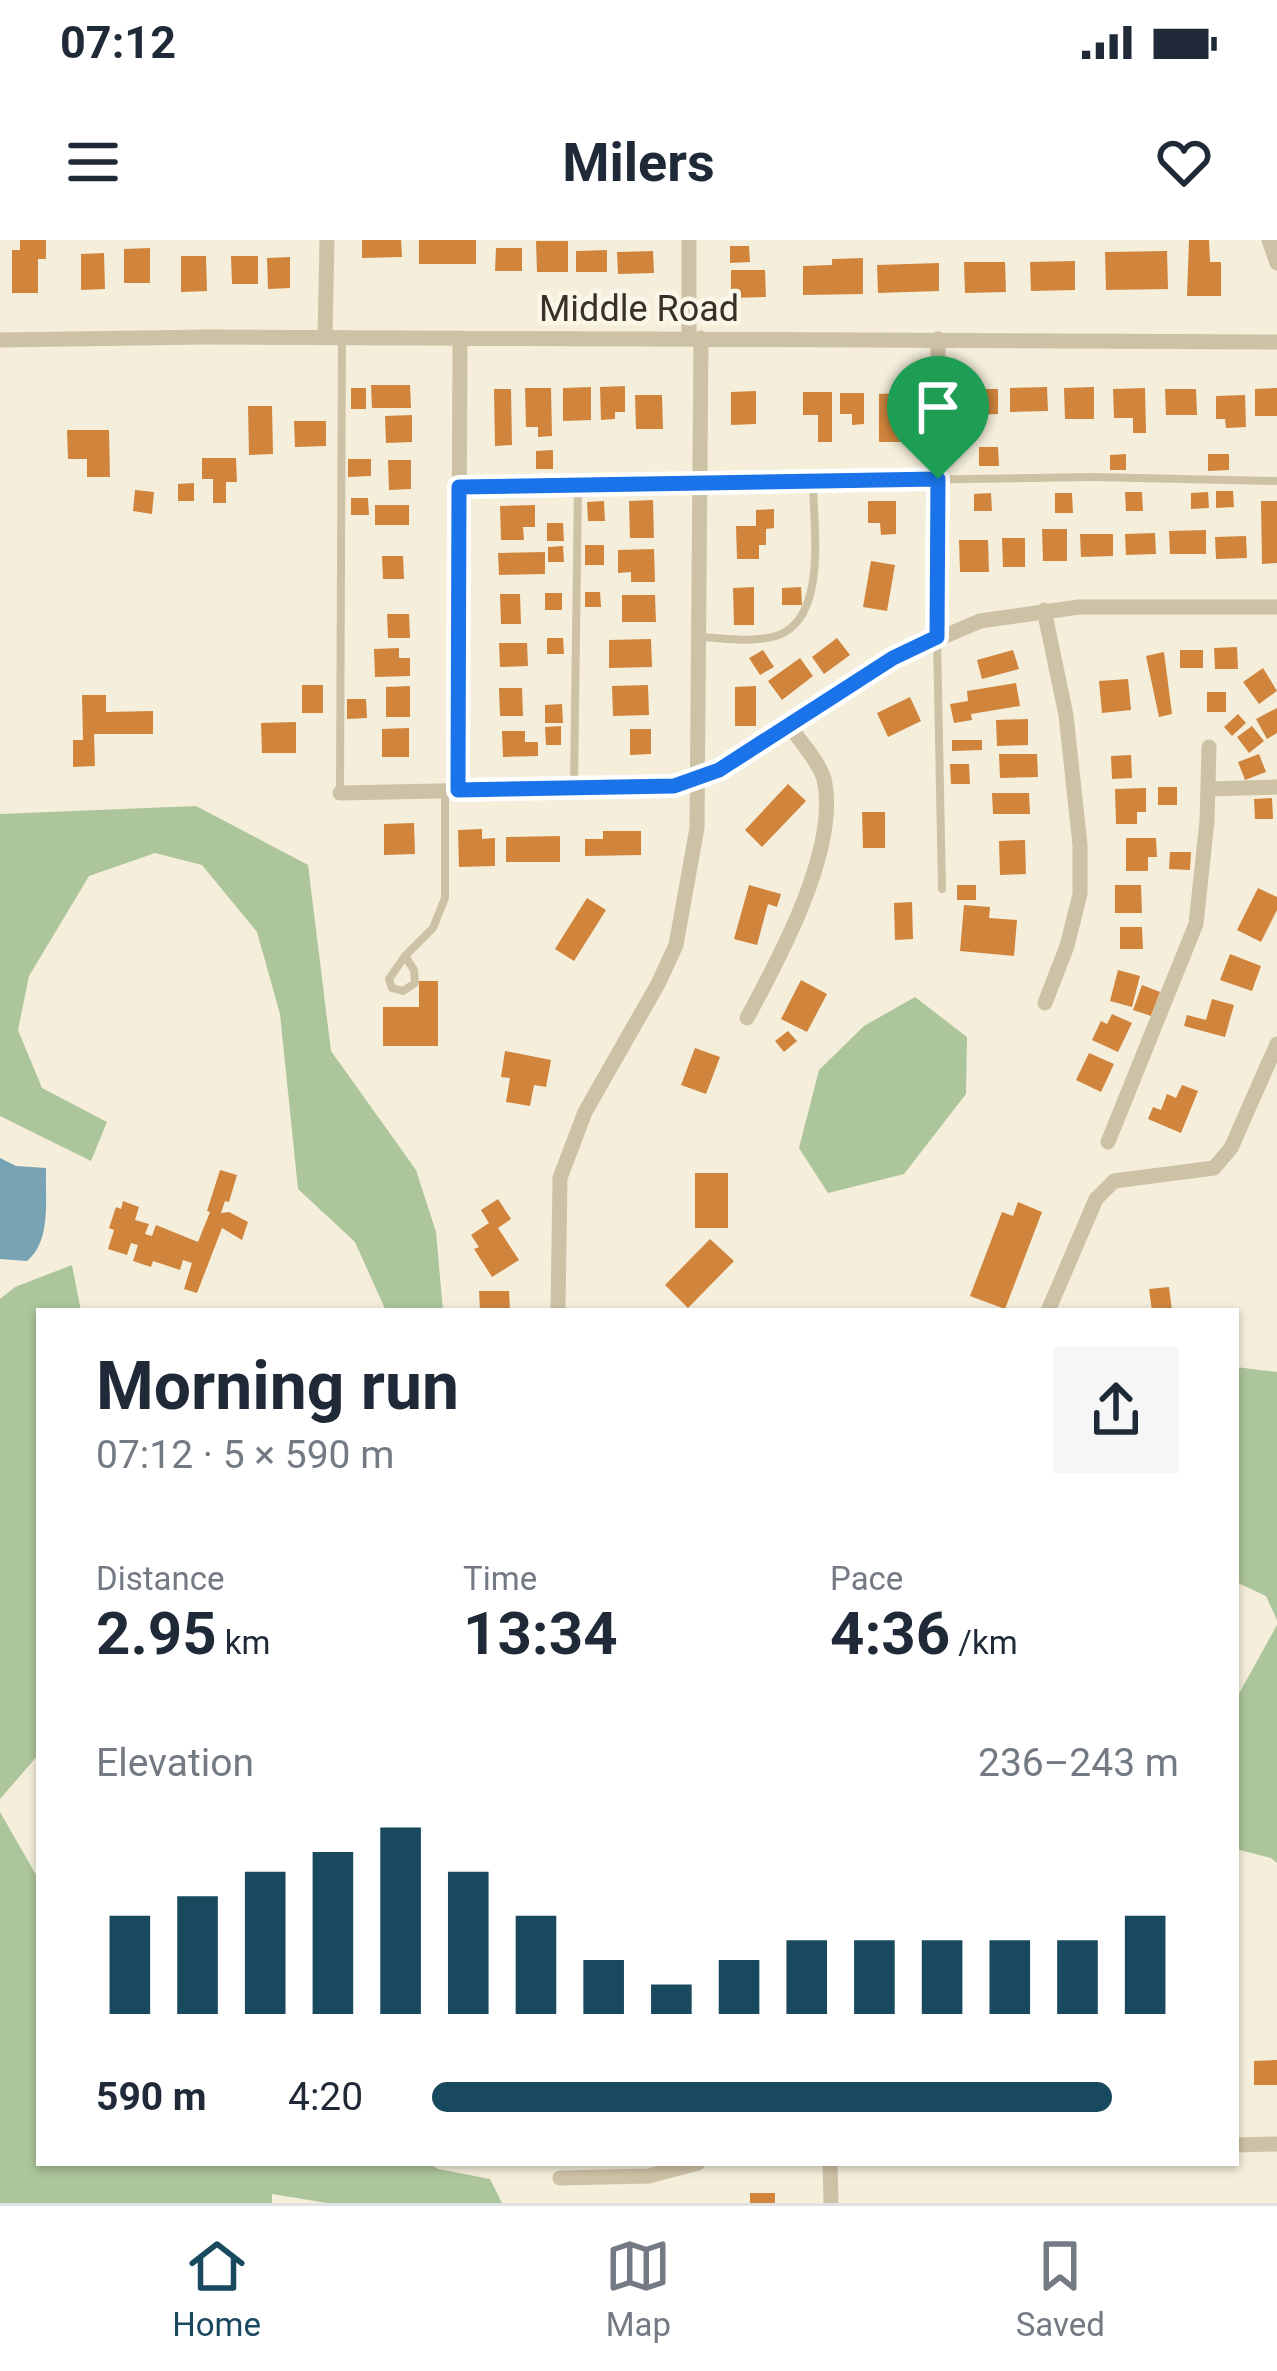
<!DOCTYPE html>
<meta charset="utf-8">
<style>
:root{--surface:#fff;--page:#f6f6f7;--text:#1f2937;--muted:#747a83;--line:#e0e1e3;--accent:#19495f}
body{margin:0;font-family:Roboto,sans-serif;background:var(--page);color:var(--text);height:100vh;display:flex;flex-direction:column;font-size:45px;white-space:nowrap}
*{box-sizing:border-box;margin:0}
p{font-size:39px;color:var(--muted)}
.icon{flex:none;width:66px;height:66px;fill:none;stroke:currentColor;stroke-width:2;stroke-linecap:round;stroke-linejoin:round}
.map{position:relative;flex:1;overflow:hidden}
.side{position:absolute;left:36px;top:1068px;width:1203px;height:858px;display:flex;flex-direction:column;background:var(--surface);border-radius:0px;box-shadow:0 3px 9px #0004}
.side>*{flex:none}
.pin{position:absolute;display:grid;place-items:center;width:102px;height:102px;color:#fff;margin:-123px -51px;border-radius:50% 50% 50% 0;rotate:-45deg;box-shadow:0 0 12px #0007}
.pin .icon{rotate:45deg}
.round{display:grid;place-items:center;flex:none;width:126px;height:126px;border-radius:0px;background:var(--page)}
.summary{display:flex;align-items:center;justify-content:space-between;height:204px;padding:0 60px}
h1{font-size:66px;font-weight:700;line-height:90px}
.metrics{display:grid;grid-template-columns:repeat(3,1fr);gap:18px;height:204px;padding:12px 60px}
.metrics div{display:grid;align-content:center}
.metrics b{font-size:60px;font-weight:700}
.metrics small{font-size:33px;font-weight:400}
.metrics p{font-size:33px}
.chart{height:336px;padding:24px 60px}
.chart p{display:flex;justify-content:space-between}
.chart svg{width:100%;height:216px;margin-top:12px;stroke:var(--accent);stroke-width:6}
ul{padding:0 60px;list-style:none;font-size:39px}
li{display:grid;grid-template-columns:192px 144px 1fr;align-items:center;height:90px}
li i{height:30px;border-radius:15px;background:var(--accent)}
.status{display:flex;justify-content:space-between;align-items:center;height:84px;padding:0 60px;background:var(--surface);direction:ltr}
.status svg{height:33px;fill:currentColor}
header{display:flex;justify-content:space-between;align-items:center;height:156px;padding:0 60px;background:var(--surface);font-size:54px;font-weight:700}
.tab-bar{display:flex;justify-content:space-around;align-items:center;height:168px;border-top:3px solid var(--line);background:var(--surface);font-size:33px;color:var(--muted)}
.tab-bar a{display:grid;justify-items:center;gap:6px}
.tab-bar .on{color:var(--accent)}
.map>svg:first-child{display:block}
.green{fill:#acc59a}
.water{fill:#77a3b4}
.building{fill:#d1853c}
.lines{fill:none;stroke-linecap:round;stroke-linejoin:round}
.service{stroke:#cec2a6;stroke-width:8}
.minor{stroke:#cec2a6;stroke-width:15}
.route-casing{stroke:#fff;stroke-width:24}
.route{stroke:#1a73e8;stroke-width:15}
.labels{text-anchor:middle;stroke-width:9;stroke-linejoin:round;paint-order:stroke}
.street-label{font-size:36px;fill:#393127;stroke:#fbf7e8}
</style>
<div class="status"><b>07:12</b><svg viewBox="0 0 49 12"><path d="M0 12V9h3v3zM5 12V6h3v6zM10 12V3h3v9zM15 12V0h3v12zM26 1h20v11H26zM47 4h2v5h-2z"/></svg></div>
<header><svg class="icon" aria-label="menu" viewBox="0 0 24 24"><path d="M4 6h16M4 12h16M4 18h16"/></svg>Milers<svg class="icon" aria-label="heart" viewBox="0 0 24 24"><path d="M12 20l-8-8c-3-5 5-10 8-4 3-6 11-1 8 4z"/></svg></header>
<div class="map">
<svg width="1277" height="1963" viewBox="0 0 1277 1963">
<rect width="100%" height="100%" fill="#f4eedb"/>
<path class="green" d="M196 566 308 625 331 811 416 930 436 992 443 1071H386L355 1002 298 949 280 774 257 692 202 625 155 613 89 636 29 736 18 790 42 848 107 882 91 921 0 876V574Z
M915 757 967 797 966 854 904 934 828 953 799 908 819 830 864 786Z
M72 1025 81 1071H39V1514L0 1559V1059L15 1047Z
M1236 1127 1277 1132V1380L1266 1356 1236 1342Z
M1277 1385V1623L1271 1618 1236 1609V1459Z
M0 1572 39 1640V1923H428L438 1929 490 1939 502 1963H327L272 1954V1963H0Z"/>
<path class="water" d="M0 918 16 926 46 928C45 957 52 1001 27 1021L0 1019Z"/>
<path class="building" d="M20 0H46V19H38V53H12V10H20Z
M362 0H401L402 17 362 18Z
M419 0H476V24H419Z
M1189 0H1209L1210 22H1221V56H1187Z
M536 1H568V32H537Z
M730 6H749L750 22 730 23Z
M150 8V43H124V9Z
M496 8H522V31H495Z
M607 10V32H576V11Z
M653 11 654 33 618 34 617 12Z
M1167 11 1168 49 1106 50 1105 12Z
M104 13 105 49 81 50V14Z
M181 16H206L207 51 181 52Z
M231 16H258V44H232Z
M290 17V48L268 49 267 18Z
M863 18V54L803 55V26L832 25V19Z
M1075 21V50L1031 51 1030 22Z
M964 22H1005L1006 52 965 53Z
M939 23V51L878 53 877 25Z
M731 30H765L766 57 731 58Z
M371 145H410L411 168H372Z
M625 146V172H615V179L601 180 600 147Z
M591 147V180L563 181V148Z
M1047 147 1048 171 1010 172V148Z
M1094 147V179H1065L1064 148Z
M351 148H366V169H351Z
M525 148H551L552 196 538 197V187H526Z
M1145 148 1146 193H1133V178H1114L1113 149Z
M1277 148V176H1255V149Z
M494 149H511L512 205 495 206Z
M970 149H998V174L970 175Z
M1165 149H1196L1197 175H1166Z
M756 151V184L731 185V152Z
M803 152H832V202H818V175H803Z
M840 153H864V184L852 185V174H840Z
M900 153 901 202H879V154Z
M635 155H662L663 189H636Z
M1245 155 1246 187 1226 188 1225 179H1216V156Z
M248 166H272L273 214 249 215Z
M412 175V202L386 203 385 176Z
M294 181H326V206L295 207Z
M67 190H109L110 237H87V219H68Z
M979 207H998L999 226H979Z
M553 210V229H536V211Z
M1126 214V230H1110V215Z
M1208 214H1229V230L1208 231Z
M202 218H236L237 242H226V263H213V239H202Z
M348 219H371V236L348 237Z
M388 220H411V249L389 250Z
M194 243V261H178V244Z
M135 250 154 252 152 274 133 271Z
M1216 251H1233L1234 267 1216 268Z
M1125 252H1142L1143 271H1126Z
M1208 252 1209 268 1191 269V253Z
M991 253 992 271H974V254Z
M1055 253H1072L1073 273H1055Z
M351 258H368L369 275H351Z
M653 260 654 298H630L629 261Z
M604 261 605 281H588L587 262Z
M868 261H896V294L881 295 880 283H868Z
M1261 261H1277V323L1262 324Z
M375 265H409V285H375Z
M535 265V287H523L524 300H501L500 266Z
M774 269V288L766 289V305H759V319H737L736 286H756V270Z
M547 283H563L564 301H547Z
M1042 289H1067V321H1043Z
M1206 290V314H1170L1169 291Z
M1155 293 1156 314 1126 315 1125 294Z
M1080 294H1113V316L1081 317Z
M1246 296 1247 318 1216 319 1215 297Z
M1002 298H1025V327H1003Z
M959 300H988L989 332H960Z
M585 305H604V325H585Z
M563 306 564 322H548V307Z
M654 309 655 342H631V332L618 333V310Z
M545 312V334L499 335 498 313Z
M382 316H403L404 339H383Z
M871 321 895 325 887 371 863 367Z
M754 347V385H734L733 348Z
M801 347 802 365H782V348Z
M585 352H600L601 367H585Z
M545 353H562V370H545Z
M500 354H520L521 384H501Z
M622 355H655L656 382H622Z
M387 374H409L410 398H388Z
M547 398H563L564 414H547Z
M837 398 850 415 824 434 812 417Z
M651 399 652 427 609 428V400Z
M499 403H527L528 426 500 427Z
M1237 407 1238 429H1215L1214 408Z
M399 408V418H410V436L375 437 374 409Z
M763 410 774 427 760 435 749 418Z
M1013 410 1019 429 982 439 977 420Z
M1180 410H1203V428H1180Z
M1164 412 1172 474 1159 477 1146 416Z
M800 418 813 436 782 460 768 441Z
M1263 428 1277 451 1259 464 1243 442Z
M1128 439 1131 470 1102 473 1099 441Z
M1016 443 1020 466 971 474 972 480 954 483 950 464 968 461 967 451Z
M302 445H323V473H302Z
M648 445 649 475 613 476 612 446Z
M410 446V477H386V447Z
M756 446V486H735V447Z
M499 448H522L523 476H500Z
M1207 452H1226V472H1207Z
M82 455H106V472L153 471V494H94L95 526 73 527V500H83Z
M910 457 921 481 888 497 877 473Z
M347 459H366L367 478 347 479Z
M562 464 563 483H545V465Z
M1277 468V493L1267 499 1256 479Z
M1238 474 1246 483 1232 496 1224 487Z
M1028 479V505L997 506 996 480Z
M296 482V513H262L261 483Z
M561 486V505H546L545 487Z
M1252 486 1264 501 1249 513 1237 497Z
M409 488V517H382V489Z
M630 489H651V514L630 515Z
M502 491H525V502H538V516L503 517Z
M952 500H982V510L952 511Z
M999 514H1037L1038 537 1000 538Z
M1259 514 1266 532 1245 540 1238 522Z
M1131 515 1132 538 1112 539 1111 516Z
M950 524H969L970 544H951Z
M788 544 806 561 762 607 745 590Z
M1158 547H1177V565H1158Z
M1146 548V572H1137V584H1116L1115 549Z
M992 553H1029L1030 574H993Z
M1272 558 1273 579H1255L1254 559Z
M862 572H885V608H863Z
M414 583 415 614 384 615V584Z
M482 589V599L495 598V626L459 627 458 590Z
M603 591H641V615L585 616V599H603Z
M560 596V622H506V597Z
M1126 598H1156L1157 617H1148V631H1126Z
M1025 600 1026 634 1000 635 999 601Z
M1170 612H1191L1190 630 1169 629Z
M749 645 781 654 777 667 768 664 757 705 734 699Z
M957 645H976V660H957Z
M1115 645H1141L1142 673H1115Z
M1258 648 1277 657V670L1261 702 1237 690Z
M587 658 606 670 574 721 555 709Z
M912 662 913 699 895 700 894 663Z
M964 665 990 667 989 678 1017 680 1014 716 960 711Z
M1120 687H1142L1143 709H1120Z
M1230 714 1261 726 1252 751 1220 740Z
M1118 730 1140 736 1132 767 1110 761Z
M801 740 827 754 807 792 781 779Z
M419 741H438V806H383V767H419Z
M1142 745 1160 752 1151 776 1133 770Z
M1212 759 1234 765 1225 797 1184 786 1187 775 1206 780Z
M1112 774 1132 783 1118 812 1092 800 1101 781 1107 784Z
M788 791 797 801 784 812 775 801Z
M695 808 720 817 706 854 681 845Z
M505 811 551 820 546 847 534 845 530 866 506 862 510 838 501 837Z
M1089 813 1114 824 1101 852 1076 840Z
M1182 845 1198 851 1181 893 1148 879 1153 867 1161 870 1167 854 1176 858Z
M220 930 237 935 229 962 225 961 221 973 229 972 248 982 242 1000 222 988 197 1053 184 1049 192 1023 183 1020 180 1030 153 1021 151 1027 133 1021 138 1005 131 1003 127 1015 108 1009 114 990 109 988 116 967 121 969 123 961 139 967 135 980 149 984 145 994 152 996 156 985 198 1002 210 972 207 971Z
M695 933H728V988H695Z
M498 959 511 979 498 988 519 1020 492 1037 474 1009 479 1007 471 995 489 983 481 970Z
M1018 962 1042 972 1005 1069 970 1056 1002 972 1013 976Z
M710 999 734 1021 688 1068 665 1045Z
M1169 1047 1172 1071H1152L1149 1049Z
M479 1051H509L510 1071H480Z
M1277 1820V1845H1254V1821Z
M750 1953H775V1963H750Z"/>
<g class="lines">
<path class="service" d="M461 247 1093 237 1277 241
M700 397C724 398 753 403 776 396 829 379 813 286 813 241
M937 398 942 649
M574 548 578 245
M340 552 342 99
M405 716 433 688 445 658V552
M405 716 414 730 415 743 403 751 392 748 389 739Z"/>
<path class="minor" d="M1269 0 1277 23
M325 97 327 0
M689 98V0
M0 100 208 97 1277 102
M1044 370 1066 475 1080 605V654L1067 706 1045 763
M937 397 938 99
M1208 549 1277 547
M458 550 460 98
M340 553 674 546 719 530 894 418 980 381 1079 367H1277
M747 778C779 719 840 607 824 539 819 521 798 499 788 484
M1108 902 1196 684 1207 581 1209 507
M558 1071 560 938 585 872 658 744 676 705 697 588 701 98
M1048 1071 1096 959 1114 941 1214 928 1231 908 1277 804
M1236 1905 1277 1904
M830 1923 831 1963
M560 1938 649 1936 698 1923"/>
</g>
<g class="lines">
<g class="route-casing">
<path id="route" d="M938 239 937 397 893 418 719 530 674 546 458 550 459 247Z"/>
</g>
<use href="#route" class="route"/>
</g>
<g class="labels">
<g class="street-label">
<text x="639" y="81">Middle Road</text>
</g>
</g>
</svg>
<div class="pin" style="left:938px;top:239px;background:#1e9e55"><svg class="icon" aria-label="arrive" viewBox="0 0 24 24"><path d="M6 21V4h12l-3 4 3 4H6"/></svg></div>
<section class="side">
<div class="summary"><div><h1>Morning run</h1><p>07:12 · 5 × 590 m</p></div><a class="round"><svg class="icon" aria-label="share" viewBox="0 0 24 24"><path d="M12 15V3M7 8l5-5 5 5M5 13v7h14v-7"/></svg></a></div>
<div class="metrics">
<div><p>Distance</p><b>2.95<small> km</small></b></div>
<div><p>Time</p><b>13:34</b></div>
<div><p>Pace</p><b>4:36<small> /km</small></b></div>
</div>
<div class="chart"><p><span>Elevation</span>236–243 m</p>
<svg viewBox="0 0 160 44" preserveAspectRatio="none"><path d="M5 44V24M15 44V20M25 44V15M35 44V11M45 44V6M55 44V15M65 44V24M75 44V33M85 44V38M95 44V33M105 44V29M115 44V29M125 44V29M135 44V29M145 44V29M155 44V24"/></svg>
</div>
<ul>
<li><b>590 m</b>4:20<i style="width:91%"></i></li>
</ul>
</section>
</div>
<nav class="tab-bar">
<a class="on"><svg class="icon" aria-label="home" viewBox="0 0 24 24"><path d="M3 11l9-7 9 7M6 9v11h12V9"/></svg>Home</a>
<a><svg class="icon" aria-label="map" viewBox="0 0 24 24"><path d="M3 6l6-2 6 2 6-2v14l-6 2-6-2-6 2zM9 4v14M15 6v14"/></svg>Map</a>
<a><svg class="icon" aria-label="saved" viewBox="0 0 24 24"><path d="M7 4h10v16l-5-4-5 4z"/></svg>Saved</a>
</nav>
